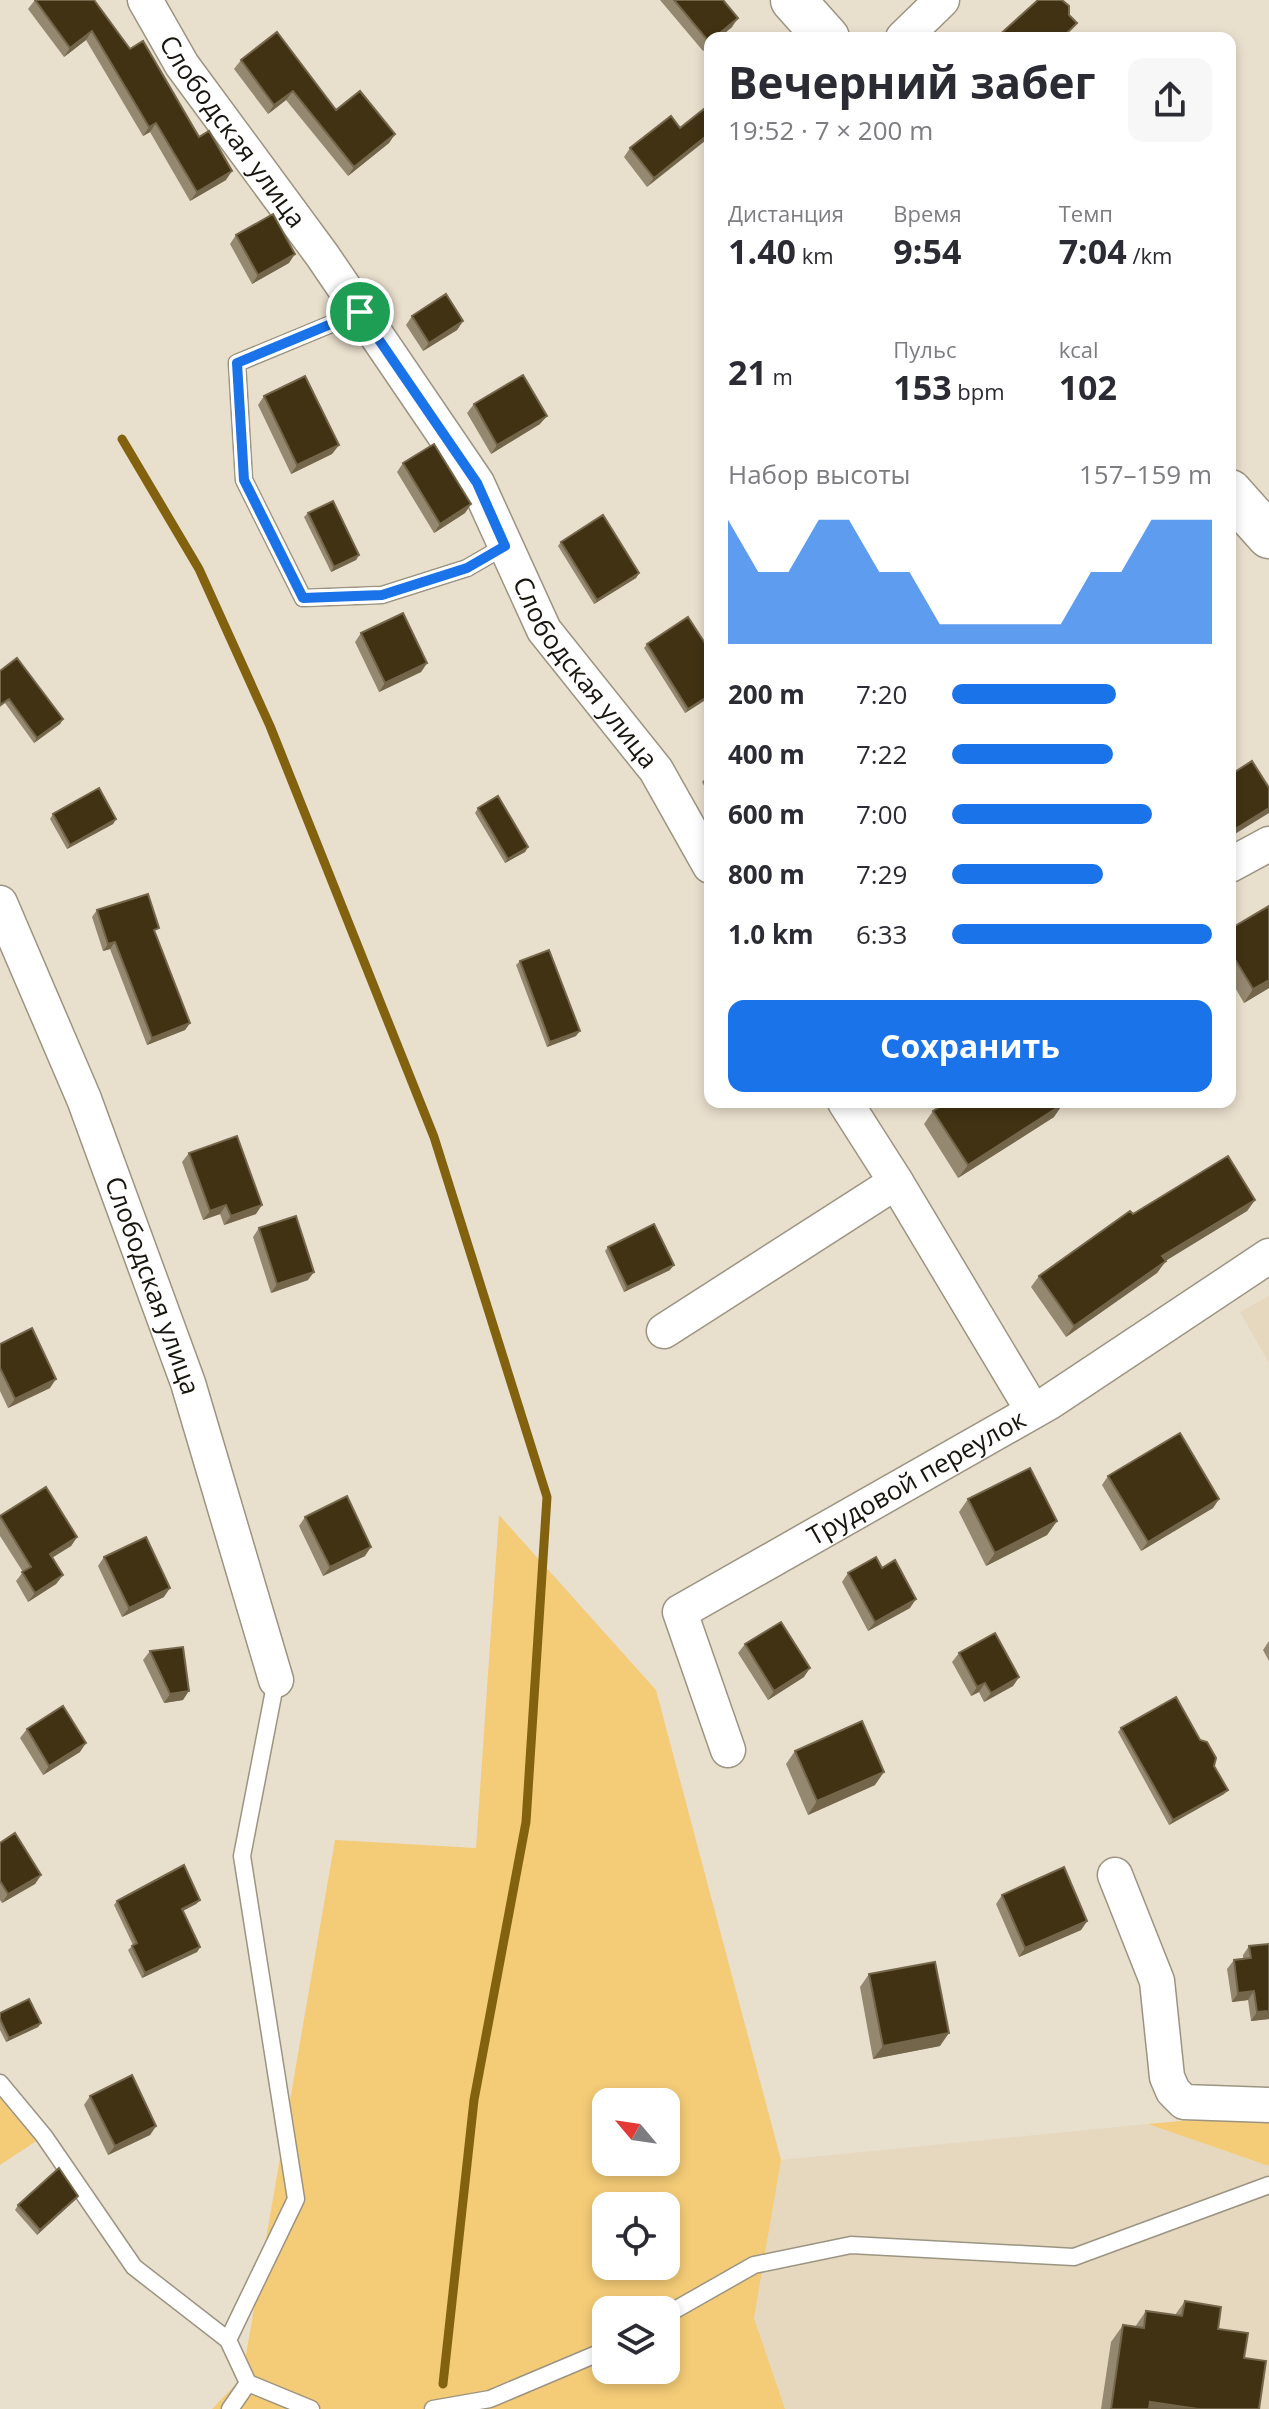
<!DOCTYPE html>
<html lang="ru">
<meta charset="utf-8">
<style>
:root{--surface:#fff;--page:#f7f7f7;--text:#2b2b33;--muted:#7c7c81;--accent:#1a73e8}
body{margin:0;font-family:"Open Sans",sans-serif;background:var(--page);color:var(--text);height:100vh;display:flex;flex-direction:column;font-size:30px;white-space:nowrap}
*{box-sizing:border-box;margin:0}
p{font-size:26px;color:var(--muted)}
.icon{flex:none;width:44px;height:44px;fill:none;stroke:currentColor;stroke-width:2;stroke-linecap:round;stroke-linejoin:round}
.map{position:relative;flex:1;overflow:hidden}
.panel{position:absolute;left:704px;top:32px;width:532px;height:1076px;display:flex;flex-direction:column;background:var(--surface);border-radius:16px;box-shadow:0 4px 12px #0003}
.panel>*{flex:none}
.needle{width:52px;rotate:299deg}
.tools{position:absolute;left:592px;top:2088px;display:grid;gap:16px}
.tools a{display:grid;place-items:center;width:88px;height:88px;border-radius:16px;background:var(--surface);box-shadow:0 4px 12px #0003;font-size:40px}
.pin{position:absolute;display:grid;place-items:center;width:68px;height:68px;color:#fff;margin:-34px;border:4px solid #fff;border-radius:50%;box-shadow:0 2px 8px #0007}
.round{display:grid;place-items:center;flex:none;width:84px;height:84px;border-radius:16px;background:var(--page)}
.summary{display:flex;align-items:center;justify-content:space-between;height:136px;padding:0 24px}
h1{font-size:44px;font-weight:700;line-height:60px}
.figures{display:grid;grid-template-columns:repeat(3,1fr);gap:12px;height:136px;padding:8px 24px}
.figures div{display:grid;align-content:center}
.figures b{font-size:34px;font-weight:700}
.figures small{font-size:22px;font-weight:400}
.figures p{font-size:22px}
.chart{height:224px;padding:16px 24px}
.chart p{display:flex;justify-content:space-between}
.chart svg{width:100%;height:144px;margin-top:8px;fill:var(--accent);opacity:.7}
.cta{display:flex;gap:16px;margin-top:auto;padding:16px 24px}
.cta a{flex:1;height:92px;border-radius:16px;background:var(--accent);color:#fff;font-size:32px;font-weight:700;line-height:92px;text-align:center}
ul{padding:0 24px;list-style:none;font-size:26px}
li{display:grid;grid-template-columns:128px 96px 1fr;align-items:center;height:60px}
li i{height:20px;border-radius:10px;background:var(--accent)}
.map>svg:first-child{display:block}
.built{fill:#e5d8be}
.green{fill:#f4cb77;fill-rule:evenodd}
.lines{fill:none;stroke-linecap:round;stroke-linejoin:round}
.stream{stroke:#82620f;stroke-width:9}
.lane-casing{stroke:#9c9482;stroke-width:19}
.street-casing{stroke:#9c9482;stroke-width:37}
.secondary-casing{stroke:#9c9482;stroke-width:47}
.lane{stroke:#fff;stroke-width:16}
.street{stroke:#fff;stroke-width:34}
.secondary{stroke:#fff;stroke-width:44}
.wall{fill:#948870}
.shaded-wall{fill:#73664b}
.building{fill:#403213;stroke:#73664b;stroke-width:2}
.route-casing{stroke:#fff;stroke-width:16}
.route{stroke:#1a73e8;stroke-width:10}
.labels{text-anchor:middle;stroke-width:8;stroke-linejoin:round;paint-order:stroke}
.street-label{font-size:26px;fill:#18150e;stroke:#fff}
</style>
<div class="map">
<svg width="1269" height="2409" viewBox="0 0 1269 2409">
<rect width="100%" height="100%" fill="#e9dfcd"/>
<path class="built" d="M1269 1296V1363L1240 1312Z
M1148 2124 1269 2166V2409H785L754 2318 781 2160Z"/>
<path class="green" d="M499 1515 656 1690 781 2160 754 2318 785 2409H212L242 2378 335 1840 476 1848ZM606 2102H666V2162H606ZM606 2206H666V2266H606ZM606 2310H666V2370H606Z
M0 2083 44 2136 0 2165Z
M1269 2113V2166L1148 2124Z"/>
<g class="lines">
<path class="stream" d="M122 439 199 569 270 726 434 1137 547 1497 526 1822 474 2100 443 2384"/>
<g class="lane-casing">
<path id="lane" d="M360 312 237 363 244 480 303 598 382 595 467 568 505 546
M0 2083 44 2136 134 2267 228 2340 248 2383 311 2409
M666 2315 754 2265 851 2245 1074 2257 1269 2185
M228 2340 296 2199 242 1856 276 1680
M230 2409 248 2383
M433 2409 490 2399 606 2350"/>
</g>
<g class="street-casing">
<g id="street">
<path id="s1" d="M145 0 182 65 322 255 477 483 544 630 656 770 710 866"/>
<path d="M903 38 942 0"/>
<path d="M1230 865 1269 844"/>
<path id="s2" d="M0 903 84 1099 188 1383 276 1680"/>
<path d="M896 1182 1033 1411"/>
<path d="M664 1331 896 1182 845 1102"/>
<path id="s3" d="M728 1750 680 1612 1048 1403 1269 1256"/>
<path d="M1115 1875 1157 1981 1167 2077 1173 2091 1184 2102 1269 2105"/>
</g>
</g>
<g class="secondary-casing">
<path id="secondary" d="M793 0 827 38
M1230 492 1269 536"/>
</g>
<use href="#lane" class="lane"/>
<use href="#street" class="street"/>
<use href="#secondary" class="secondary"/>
</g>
<path class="wall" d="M35 0 130 49 199 137 226 180 190 201 150 132 143 136 86 40 64 57 28 9Z
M660 0H723L732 27 703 51Z
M241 60 336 110 395 134 389 143 348 176 286 100 268 114 234 69Z
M710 117 647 187 624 157 630 148Z
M236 235 289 263 252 284 230 244Z
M412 316 463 321 457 330 423 351 406 325Z
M264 396 339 445 332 454 291 474 258 405Z
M474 404 540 424 491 454 467 413Z
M403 463 471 504 465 513 434 533 397 472Z
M308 513 359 555 356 560 331 572 304 517Z
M561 542 639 573 636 578 594 604 558 546Z
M361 633 427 663 421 672 379 692 355 642Z
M647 644 710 651V697L685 713 644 648Z
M0 671 63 719 60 724 34 743 5 703 0 707Z
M710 772V797L702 782Z
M478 808 528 847 525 852 505 863 475 813Z
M53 814 116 819 113 824 67 849 50 819Z
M1269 906V988L1244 1003 1230 979V929Z
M97 910 155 933 190 1023 185 1030 147 1045 110 949 103 951 92 917Z
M520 961 576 1036 547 1047 516 965Z
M933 1111 1054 1117 958 1178 924 1124Z
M189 1153 256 1214 224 1225 220 1214 203 1220 182 1162Z
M1255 1200 1247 1211 1165 1261 1157 1273 1066 1337 1031 1287 1039 1276 1133 1214Z
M259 1228 308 1280 271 1293 253 1237Z
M608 1247 670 1270 624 1292 605 1251Z
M0 1344 50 1388 8 1408 0 1391Z
M1108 1476 1219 1499 1213 1508 1141 1551 1102 1485Z
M968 1499 1057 1521 1047 1535 986 1566 959 1512Z
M0 1516 77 1537 71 1546 52 1558 63 1575 56 1584 28 1602 16 1581 23 1572 0 1536Z
M305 1517 365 1556 323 1576 299 1526Z
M104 1557 164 1597 122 1617 98 1566Z
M882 1568 910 1608 868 1631 842 1582 848 1573Z
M1269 1641V1661L1263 1650Z
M745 1644 804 1677 768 1700 738 1653Z
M150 1651 183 1700 164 1703 143 1660Z
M959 1653 1019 1677 1013 1686 984 1702 979 1692 971 1696 952 1662Z
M1121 1728 1214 1766 1224 1794 1169 1825 1118 1732Z
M27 1729 80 1752 43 1775 20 1738Z
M795 1751 875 1785 808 1815 786 1764Z
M0 1843 41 1875 35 1884 2 1903 0 1900Z
M1002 1895 1087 1921 1081 1930 1019 1957 996 1904Z
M200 1900 196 1904 183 1911 200 1947 197 1952 142 1978 128 1950 133 1945 114 1905 117 1901Z
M1249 1946 1269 2019 1251 2021 1248 2000 1232 2002 1227 1969 1234 1960 1243 1959V1955Z
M869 1974 940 2046 873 2059 860 1987Z
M0 2013 41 2023 38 2027 6 2042 0 2030Z
M90 2096 156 2126 150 2135 108 2155 84 2105Z
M75 2200 37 2235 15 2210 18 2205Z
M1185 2301 1218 2329 1244 2358 1259 2409H1101L1111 2342 1123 2325 1135 2327 1146 2311 1175 2315Z"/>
<path class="shaded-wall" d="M738 18 732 27 719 38H714Z
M92 31 86 40 64 57 70 48Z
M293 91 286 100 268 114 274 105Z
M156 123 150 132 143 136 149 127Z
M710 133V137L647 187 654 178Z
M395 134 389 143 348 176 354 167Z
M232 171 226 180 190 201 197 192Z
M295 254 289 263 252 284 258 275Z
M463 321 457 330 423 351 429 343Z
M547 416 540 424 491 454 497 445Z
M339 445 332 454 291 474 297 465Z
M471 504 465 513 434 533 440 524Z
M359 555 356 560 331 572 334 567Z
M639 573 636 578 594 604 597 600Z
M427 663 421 672 379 692 385 683Z
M710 695V697L685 713 688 709Z
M63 719 60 724 34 743 37 738Z
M1269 808V813L1230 837V834L1232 831Z
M116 819 113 824 67 849 70 845Z
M528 847 525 852 505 863 508 859Z
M115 942 110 949 103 951 108 944Z
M1269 980V988L1244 1003 1253 989Z
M190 1023 185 1030 147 1045 152 1038Z
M580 1031 576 1036 547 1047 550 1042Z
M1063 1104 1054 1117 958 1178 968 1165Z
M1255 1200 1247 1211 1154 1268 1162 1256Z
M226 1205 220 1214 203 1220 210 1211Z
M262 1205 256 1214 224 1225 231 1216Z
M1166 1261 1157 1273 1066 1337 1074 1326Z
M674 1265 670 1270 624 1292 627 1287Z
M314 1272 308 1280 271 1293 277 1284Z
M56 1379 50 1388 8 1408 15 1399Z
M1219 1499 1213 1508 1141 1551 1148 1542Z
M1057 1521 1047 1535 986 1566 995 1553Z
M77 1537 71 1546 43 1563 50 1554Z
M371 1547 365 1556 323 1576 330 1567Z
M63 1575 56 1584 28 1602 35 1593Z
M170 1588 164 1597 122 1617 129 1608Z
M916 1599 910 1608 868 1631 875 1622Z
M810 1668 804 1677 768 1700 774 1691Z
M1019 1677 1013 1686 984 1702 991 1693Z
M985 1683 979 1692 971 1696 977 1687Z
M189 1691 183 1700 164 1703 170 1694Z
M86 1743 80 1752 43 1775 49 1766Z
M884 1772 875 1785 808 1815 817 1801Z
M1228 1790 1224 1794 1169 1825 1173 1820Z
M41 1875 35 1884 2 1903 8 1894Z
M200 1900 196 1904 178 1913 182 1909Z
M1087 1921 1081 1930 1019 1957 1025 1948Z
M200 1947 197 1952 142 1978 145 1973Z
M1254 1991 1248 2000 1232 2002 1238 1993Z
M1269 2011V2019L1251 2021 1257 2012Z
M41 2023 38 2027 6 2042 9 2038Z
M949 2033 940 2046 873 2059 883 2046Z
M156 2126 150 2135 108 2155 115 2146Z
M78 2196 75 2200 37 2235 40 2230Z
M1150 2402 1198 2409H1146Z"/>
<path class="building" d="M35 0H94L130 49 143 41 199 137 209 131 232 171 197 192 156 123 149 127 92 31 70 48Z
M674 0H723L738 18 714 38H710L709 42Z
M1038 0H1062L1069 6V15L1077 23 1062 38H996Z
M277 32 336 110 360 91 395 134 354 167 293 91 274 105 241 60Z
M704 109 710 117V133L654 178 630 148 671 116 680 128Z
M273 214 295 254 258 275 236 235Z
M446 294 463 321 429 343 412 316Z
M523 375 547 416 497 445 474 404Z
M305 376 339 445 297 465 264 396Z
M434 444 471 504 440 524 403 463Z
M333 501 359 555 334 567 308 513Z
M603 515 639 573 597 600 561 542Z
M403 613 427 663 385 683 361 633Z
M688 617 710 651V695L688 709 647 644Z
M17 658 63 719 37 738 9 699 0 705V671Z
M1252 761 1269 788V808L1232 831 1230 828V775Z
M99 788 116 819 70 845 53 814Z
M498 796 528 847 508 859 478 808Z
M148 894 159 928 154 930 190 1023 152 1038 115 942 108 944 97 910Z
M1269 906V980L1253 989 1230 951V929Z
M549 950 580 1031 550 1042 520 961Z
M947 1102H1062L1063 1104 968 1165 933 1111Z
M237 1136 262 1205 231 1216 226 1205 210 1211 189 1153Z
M1228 1156 1255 1200 1162 1256 1166 1261 1074 1326 1039 1276 1130 1211 1133 1214Z
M296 1216 314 1272 277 1284 259 1228Z
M654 1224 674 1265 627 1287 608 1247Z
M32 1328 56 1379 15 1399 0 1368V1344Z
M1180 1433 1219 1499 1148 1542 1108 1476Z
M1030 1468 1057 1521 995 1553 968 1499Z
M46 1487 77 1537 50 1554 63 1575 35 1593 22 1572 31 1567 0 1516Z
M347 1496 371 1547 330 1567 305 1517Z
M146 1537 170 1588 129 1608 104 1557Z
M876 1557 882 1568 895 1560 916 1599 875 1622 848 1573Z
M781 1622 810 1668 774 1691 745 1644Z
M995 1633 1019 1677 991 1693 985 1683 977 1687 959 1653Z
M183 1647 189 1691 170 1694 150 1651Z
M1176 1697 1200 1740 1207 1742 1216 1758 1214 1766 1228 1790 1173 1820 1121 1728Z
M63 1706 86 1743 49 1766 27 1729Z
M862 1721 884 1772 817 1801 795 1751Z
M15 1833 41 1875 8 1894 0 1881V1843Z
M184 1865 200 1900 182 1909 200 1947 145 1973 132 1946 137 1943 117 1901Z
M1064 1867 1087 1921 1025 1948 1002 1895Z
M1269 1944V2011L1257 2012 1254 1991 1238 1993 1234 1960 1251 1958 1249 1946Z
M935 1962 949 2033 883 2046 869 1974Z
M29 1999 41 2023 9 2038 0 2019V2013Z
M132 2075 156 2126 115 2146 90 2096Z
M59 2168 78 2196 40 2230 18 2205Z
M1185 2301 1221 2307 1218 2329 1248 2333 1244 2358 1266 2361 1259 2409H1198L1150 2402 1149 2409H1111L1123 2325 1144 2328 1146 2311 1182 2316Z"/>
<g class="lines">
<g class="route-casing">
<path id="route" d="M360 312 477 483 505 546 467 568 382 595 303 598 244 480 237 363Z"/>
</g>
<use href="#route" class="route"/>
</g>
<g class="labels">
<g class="street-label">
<text dy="9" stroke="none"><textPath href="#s1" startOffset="158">Слободская улица</textPath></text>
<text dy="9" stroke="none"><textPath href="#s1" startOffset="806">Слободская улица</textPath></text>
<text dy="9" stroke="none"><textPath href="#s2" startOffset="412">Слободская улица</textPath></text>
<text dy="9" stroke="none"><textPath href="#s3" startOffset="418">Трудовой переулок</textPath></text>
</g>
</g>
</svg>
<div class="tools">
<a><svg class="needle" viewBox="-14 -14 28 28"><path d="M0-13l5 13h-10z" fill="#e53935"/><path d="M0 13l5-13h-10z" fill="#7c7c81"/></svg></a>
<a><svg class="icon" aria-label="locate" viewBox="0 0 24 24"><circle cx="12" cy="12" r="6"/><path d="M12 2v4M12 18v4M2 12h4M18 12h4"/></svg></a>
<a><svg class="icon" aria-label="layers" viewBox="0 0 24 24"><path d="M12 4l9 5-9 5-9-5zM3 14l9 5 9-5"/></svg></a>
</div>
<div class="pin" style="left:360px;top:312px;background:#1e9e55"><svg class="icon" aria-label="arrive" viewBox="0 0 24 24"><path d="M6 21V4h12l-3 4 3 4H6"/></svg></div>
<section class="panel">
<div class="summary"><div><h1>Вечерний забег</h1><p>19:52 · 7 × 200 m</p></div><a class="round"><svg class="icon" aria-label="share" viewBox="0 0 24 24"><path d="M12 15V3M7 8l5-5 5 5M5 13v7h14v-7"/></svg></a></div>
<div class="figures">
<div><p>Дистанция</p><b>1.40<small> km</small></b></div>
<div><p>Время</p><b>9:54</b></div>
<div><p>Темп</p><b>7:04<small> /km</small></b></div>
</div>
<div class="figures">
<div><b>21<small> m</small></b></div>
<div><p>Пульс</p><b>153<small> bpm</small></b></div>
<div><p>kcal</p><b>102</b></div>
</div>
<div class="chart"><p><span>Набор высоты</span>157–159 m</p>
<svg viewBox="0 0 160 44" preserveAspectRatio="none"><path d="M0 44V6L10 22L20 22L30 6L40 6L50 22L60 22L70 38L80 38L90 38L100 38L110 38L120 22L130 22L140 6L150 6L160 6V44z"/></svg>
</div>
<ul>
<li><b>200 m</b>7:20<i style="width:63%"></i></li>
<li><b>400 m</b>7:22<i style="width:62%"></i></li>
<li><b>600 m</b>7:00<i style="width:77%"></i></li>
<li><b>800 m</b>7:29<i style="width:58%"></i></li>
<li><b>1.0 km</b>6:33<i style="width:100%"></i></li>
</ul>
<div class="cta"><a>Сохранить</a></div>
</section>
</div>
